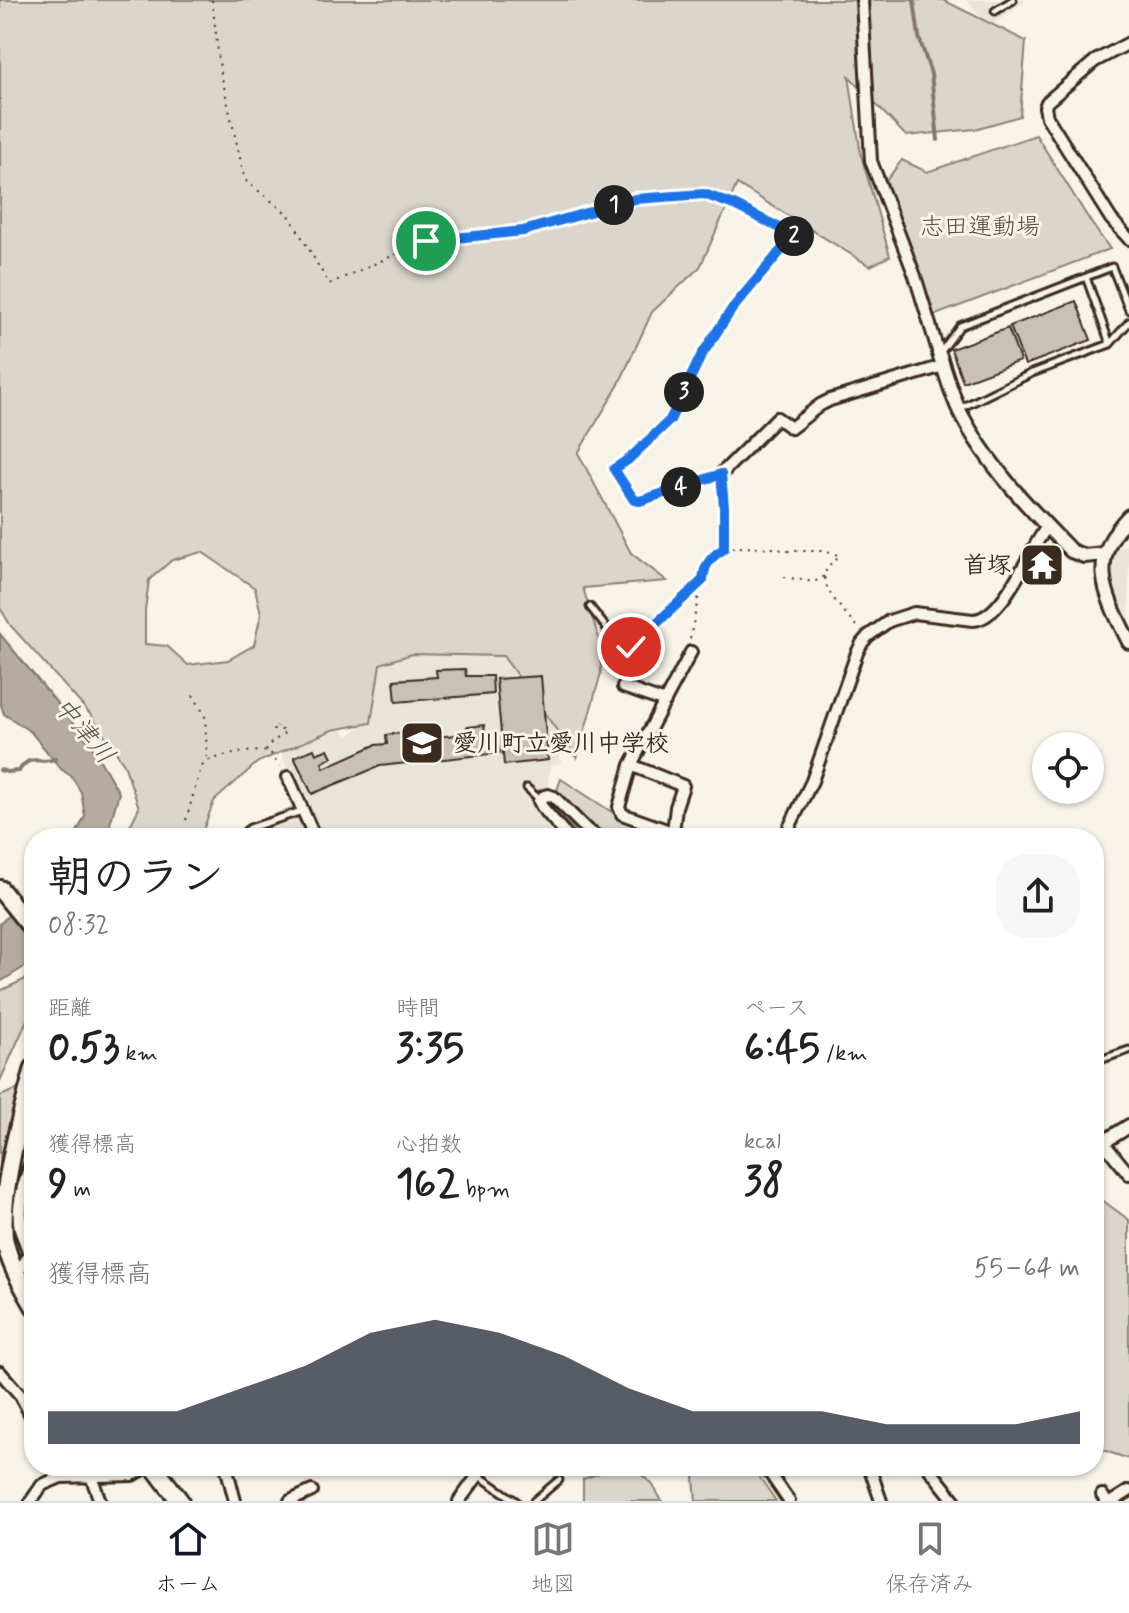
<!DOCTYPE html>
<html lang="ja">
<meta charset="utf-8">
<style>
:root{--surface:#fff;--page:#f6f6f6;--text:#222;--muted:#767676;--line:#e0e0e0;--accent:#111827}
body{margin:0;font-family:Mynerve,"Klee One",sans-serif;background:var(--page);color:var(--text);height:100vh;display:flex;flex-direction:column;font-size:30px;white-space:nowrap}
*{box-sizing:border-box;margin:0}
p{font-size:26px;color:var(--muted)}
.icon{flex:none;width:44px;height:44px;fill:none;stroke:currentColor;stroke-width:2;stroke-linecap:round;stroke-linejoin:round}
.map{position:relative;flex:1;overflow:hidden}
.sheet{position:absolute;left:24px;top:828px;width:1080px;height:648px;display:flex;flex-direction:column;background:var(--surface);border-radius:32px;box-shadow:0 2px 6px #0004}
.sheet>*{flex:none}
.tools{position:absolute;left:1032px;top:732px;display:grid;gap:16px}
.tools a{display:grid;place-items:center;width:72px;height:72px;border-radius:50%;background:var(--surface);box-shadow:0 2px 6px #0004;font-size:40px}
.pin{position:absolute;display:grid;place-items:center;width:68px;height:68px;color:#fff;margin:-34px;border:4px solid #fff;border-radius:50%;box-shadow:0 2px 8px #0007}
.km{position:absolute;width:40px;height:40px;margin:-20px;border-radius:50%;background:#222;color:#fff;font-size:22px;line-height:40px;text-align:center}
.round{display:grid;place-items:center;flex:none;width:84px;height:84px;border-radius:32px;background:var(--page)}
.summary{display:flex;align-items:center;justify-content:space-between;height:136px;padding:0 24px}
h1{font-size:44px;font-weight:800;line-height:60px}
.stats{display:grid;grid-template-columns:repeat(3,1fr);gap:12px;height:136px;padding:8px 24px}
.stats div{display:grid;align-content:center}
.stats b{font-size:40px;font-weight:800}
.stats small{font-size:22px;font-weight:400}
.stats p{font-size:22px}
.chart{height:224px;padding:16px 24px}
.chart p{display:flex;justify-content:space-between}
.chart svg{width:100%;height:144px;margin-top:8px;fill:var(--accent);opacity:.7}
.dock{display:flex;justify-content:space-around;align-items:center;height:112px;border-top:2px solid var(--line);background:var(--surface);font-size:22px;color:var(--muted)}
.dock a{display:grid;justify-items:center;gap:4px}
.dock .on{color:var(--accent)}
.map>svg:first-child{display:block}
.built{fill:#e9e4d9}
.green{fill:#dbd6cb;stroke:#8b8074;stroke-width:2;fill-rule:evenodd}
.water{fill:#b4aca0;stroke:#84786c;stroke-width:2}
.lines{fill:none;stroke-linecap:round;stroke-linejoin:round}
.stream{stroke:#84786c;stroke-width:4}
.building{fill:#c8c1b6;stroke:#3b2a1e;stroke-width:2}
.service-casing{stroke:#3b2a1e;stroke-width:11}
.minor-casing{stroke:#3b2a1e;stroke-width:16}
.tertiary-casing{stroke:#3b2a1e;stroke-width:18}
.primary-casing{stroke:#3b2a1e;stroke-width:22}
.path{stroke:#3b2a1e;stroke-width:2;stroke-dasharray:2 6;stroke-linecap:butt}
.service{stroke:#f7f3e8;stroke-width:5}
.minor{stroke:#f7f3e8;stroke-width:10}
.tertiary{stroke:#f7f3e8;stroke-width:12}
.primary{stroke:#f7f3e8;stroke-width:16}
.route-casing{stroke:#fff;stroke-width:16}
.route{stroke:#1a73e8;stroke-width:10}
.labels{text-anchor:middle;stroke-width:6;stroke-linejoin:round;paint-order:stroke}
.park-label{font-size:24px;fill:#5b4c41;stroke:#f7f3e8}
.poi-label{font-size:24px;font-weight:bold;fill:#3b2a1e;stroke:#f7f3e8;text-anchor:end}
.water-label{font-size:26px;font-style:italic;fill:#5f5145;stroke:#f7f3e8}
</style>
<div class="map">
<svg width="1129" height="1501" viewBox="0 0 1129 1501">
<rect width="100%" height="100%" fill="#f7f3e8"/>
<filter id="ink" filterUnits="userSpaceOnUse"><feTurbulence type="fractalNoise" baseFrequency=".0125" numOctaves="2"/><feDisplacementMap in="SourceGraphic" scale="16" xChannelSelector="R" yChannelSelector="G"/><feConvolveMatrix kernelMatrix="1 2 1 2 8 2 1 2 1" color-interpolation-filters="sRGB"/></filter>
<g filter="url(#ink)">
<path class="built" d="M967 0H1026L989 27Z
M1129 543V627L1108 575V556Z
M392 652 546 655 561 763 550 766 548 787 537 791 529 797 550 827 561 838H320L280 752 337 724 348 736 362 726 367 667Z
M287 816 299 817 312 838H247L248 833 252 829Z"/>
<path class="green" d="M0 0H943L1026 41 1020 116 975 129 906 136 849 76 861 155 890 256 870 266 737 184 700 267 652 312 618 386 578 453 631 553 667 581 583 588 600 642 601 673 577 758 503 656 412 654 380 664 371 723 332 730 258 762 214 801 200 838H124L139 808 124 764 90 714 11 626 0 608ZM202 552 255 588 261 614 254 645 228 660 188 665 167 646 145 644V610L149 580 172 560Z
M1036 135 1092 224 1110 249 933 316 886 181 902 160 927 172Z
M561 779 649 836 657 838H582L551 807Z
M34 975 32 1009 0 1081V991Z
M34 1083V1149L27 1148 2 1161 0 1169V1096Z
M1094 1182 1098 1197 1129 1220V1459L1094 1447Z
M693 1466H752L776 1501H696Z
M634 1468 652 1484 662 1501H583V1479L610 1469Z"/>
<path class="water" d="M0 634 90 743 119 793 106 838H74L85 816 81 792 71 776 61 769 31 732 4 714 0 702Z
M34 888V961L0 982V924Z"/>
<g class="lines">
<path class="stream" d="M914 0 919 37 931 74 938 140
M0 770 7 772 19 771C30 752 40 765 55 759"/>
</g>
<path class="building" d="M1076 301 1091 340 1025 365 1010 326Z
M1008 328 1020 361 963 382 951 349Z
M465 669 466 676H492L493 694 396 702 394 680 437 677 436 670Z
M541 676 548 760 504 765 496 679Z
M484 725 485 733H495L500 753 380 766 312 794 294 757 314 749 316 754 328 749 332 757 322 763 324 768 375 745 387 744 386 735 401 733V742L419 740 418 731 434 730V737L468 734 467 727Z"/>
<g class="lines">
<g class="service-casing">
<path id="service" d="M995 11 1013 0
M1086 277 1110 344
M940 353 960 326 1112 267 1129 310
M961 408 1032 373 1110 344 1129 322
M590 607 616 640V646L621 657 623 686
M527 788 539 799
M245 838 246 831 250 828 302 811
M1094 1062 1129 1050
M478 1475 516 1501
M534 1501 559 1480"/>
</g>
<g class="minor-casing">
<path id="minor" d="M862 0 871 161 915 276 939 354
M1129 43 1095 61 1047 102 1045 107 1047 117 1111 219 1129 239
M721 474 777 418 791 428 820 405 830 400 943 366
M623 687 665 702
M631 765 683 786 676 807 673 832
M288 777 315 838
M569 838 542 807 539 801 544 796 548 795 554 797 587 830 600 838
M689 838 622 814 619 807 631 765 691 652
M784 838 812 781 857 653 862 643 868 636 889 621 914 613 973 620C1004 619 1029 549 1047 527
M1094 1131 1129 1174
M0 1372 21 1396 34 1422
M55 1466 61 1477
M226 1466 235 1501
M765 1466 789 1501
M869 1466 881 1501
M927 1466 955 1501
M91 1476 100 1501
M1102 1495 1106 1501
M31 1501 42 1485 61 1477 132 1475 150 1466
M290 1501 312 1491
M459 1501 485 1466
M1113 1501 1129 1491"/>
</g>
<g class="tertiary-casing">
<path id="tertiary" d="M939 354C946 373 951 394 960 412 987 465 1030 509 1071 551L1084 556 1104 554
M1129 516C1086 560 1105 594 1129 642
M1094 1144 1102 1143 1129 1126
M14 1269 24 1265 30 1255C28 1246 24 1238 21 1229 16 1206 26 1179 34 1157"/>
</g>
<g class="primary-casing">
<path id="primary" d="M0 889 34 931
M34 1068C21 1116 0 1189 4 1238 9 1263 22 1285 34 1306
M153 1466 180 1501"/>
</g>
<path class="path" d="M212 0 220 69 245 180 289 215 329 284 426 241 523 231 635 199 704 194 734 205 794 235 732 309 701 356 670 420 629 459 614 469 634 500 640 501 710 477
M724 549 736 547 776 548 785 551H822L838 555 839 558C805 576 841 606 856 626L857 631
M1045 559 1051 550
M784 577 814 582 825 576
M690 639 704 569 713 555 724 549 722 485
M628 651 701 581
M193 695 205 715 207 755 206 761C227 755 247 749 270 752L280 767
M266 751 271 743 286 732 283 730H272L277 726
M186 820 201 768 206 761"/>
<use href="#service" class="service"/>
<use href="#minor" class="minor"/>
<use href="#tertiary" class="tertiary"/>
<use href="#primary" class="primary"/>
</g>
</g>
<g class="lines" filter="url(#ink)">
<g class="route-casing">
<path id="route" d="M426 241 523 231 635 199 704 194 734 205 794 235 732 309 701 356 670 420 629 459 614 469 634 500 640 501 721 474 724 507V549C711 556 704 565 703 580L631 647"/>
</g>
<use href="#route" class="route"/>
</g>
<defs>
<g id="temple-square" transform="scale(2.3)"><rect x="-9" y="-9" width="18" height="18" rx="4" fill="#3b2a1e" stroke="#f7f3e8"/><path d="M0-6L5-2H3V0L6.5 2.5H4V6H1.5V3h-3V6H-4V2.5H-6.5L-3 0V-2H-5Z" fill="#fff"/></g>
<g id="school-square" transform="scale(2.3)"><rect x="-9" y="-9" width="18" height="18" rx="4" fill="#3b2a1e" stroke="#f7f3e8"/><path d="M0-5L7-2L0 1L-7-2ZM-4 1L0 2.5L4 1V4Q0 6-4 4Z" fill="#fff"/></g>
</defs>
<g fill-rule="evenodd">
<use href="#temple-square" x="1042" y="565"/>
<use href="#school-square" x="422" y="743"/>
</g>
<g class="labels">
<g class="park-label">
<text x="980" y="234">志田運動場</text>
</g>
<g class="poi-label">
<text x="1011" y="573">首塚</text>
<text x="453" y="751" text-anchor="start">愛川町立愛川中学校</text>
</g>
<g class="water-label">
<text transform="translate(85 730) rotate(50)" y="9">中津川</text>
</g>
</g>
</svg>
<div class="tools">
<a><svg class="icon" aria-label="locate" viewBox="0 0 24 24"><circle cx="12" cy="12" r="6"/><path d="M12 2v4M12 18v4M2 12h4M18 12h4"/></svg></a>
</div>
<div class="pin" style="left:426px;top:241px;background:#1e9e55"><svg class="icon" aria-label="arrive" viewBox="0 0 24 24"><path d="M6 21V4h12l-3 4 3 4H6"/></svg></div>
<div class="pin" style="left:631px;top:647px;background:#d93025"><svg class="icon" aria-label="check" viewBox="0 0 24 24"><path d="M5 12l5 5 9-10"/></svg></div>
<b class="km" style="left:614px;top:205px">1</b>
<b class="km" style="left:794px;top:236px">2</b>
<b class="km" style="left:684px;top:392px">3</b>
<b class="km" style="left:681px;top:487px">4</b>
<section class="sheet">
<div class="summary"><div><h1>朝のラン</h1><p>08:32</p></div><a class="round"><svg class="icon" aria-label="share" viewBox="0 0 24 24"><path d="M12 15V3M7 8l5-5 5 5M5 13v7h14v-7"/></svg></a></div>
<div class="stats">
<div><p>距離</p><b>0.53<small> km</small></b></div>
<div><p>時間</p><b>3:35</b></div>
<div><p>ペース</p><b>6:45<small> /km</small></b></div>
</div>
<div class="stats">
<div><p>獲得標高</p><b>9<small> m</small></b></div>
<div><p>心拍数</p><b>162<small> bpm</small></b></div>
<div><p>kcal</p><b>38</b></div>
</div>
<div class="chart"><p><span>獲得標高</span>55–64 m</p>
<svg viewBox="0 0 160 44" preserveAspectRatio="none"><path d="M0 44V34L10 34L20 34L30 27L40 20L50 10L60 6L70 10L80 17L90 27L100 34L110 34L120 34L130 38L140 38L150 38L160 34V44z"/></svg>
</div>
</section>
</div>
<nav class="dock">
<a class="on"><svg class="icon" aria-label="home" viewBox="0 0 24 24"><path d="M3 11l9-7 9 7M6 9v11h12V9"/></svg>ホーム</a>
<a><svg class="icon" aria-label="map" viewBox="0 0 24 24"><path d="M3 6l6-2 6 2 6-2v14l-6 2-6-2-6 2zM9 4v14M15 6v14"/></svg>地図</a>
<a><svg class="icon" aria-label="saved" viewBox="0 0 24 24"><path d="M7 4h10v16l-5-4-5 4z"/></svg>保存済み</a>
</nav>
